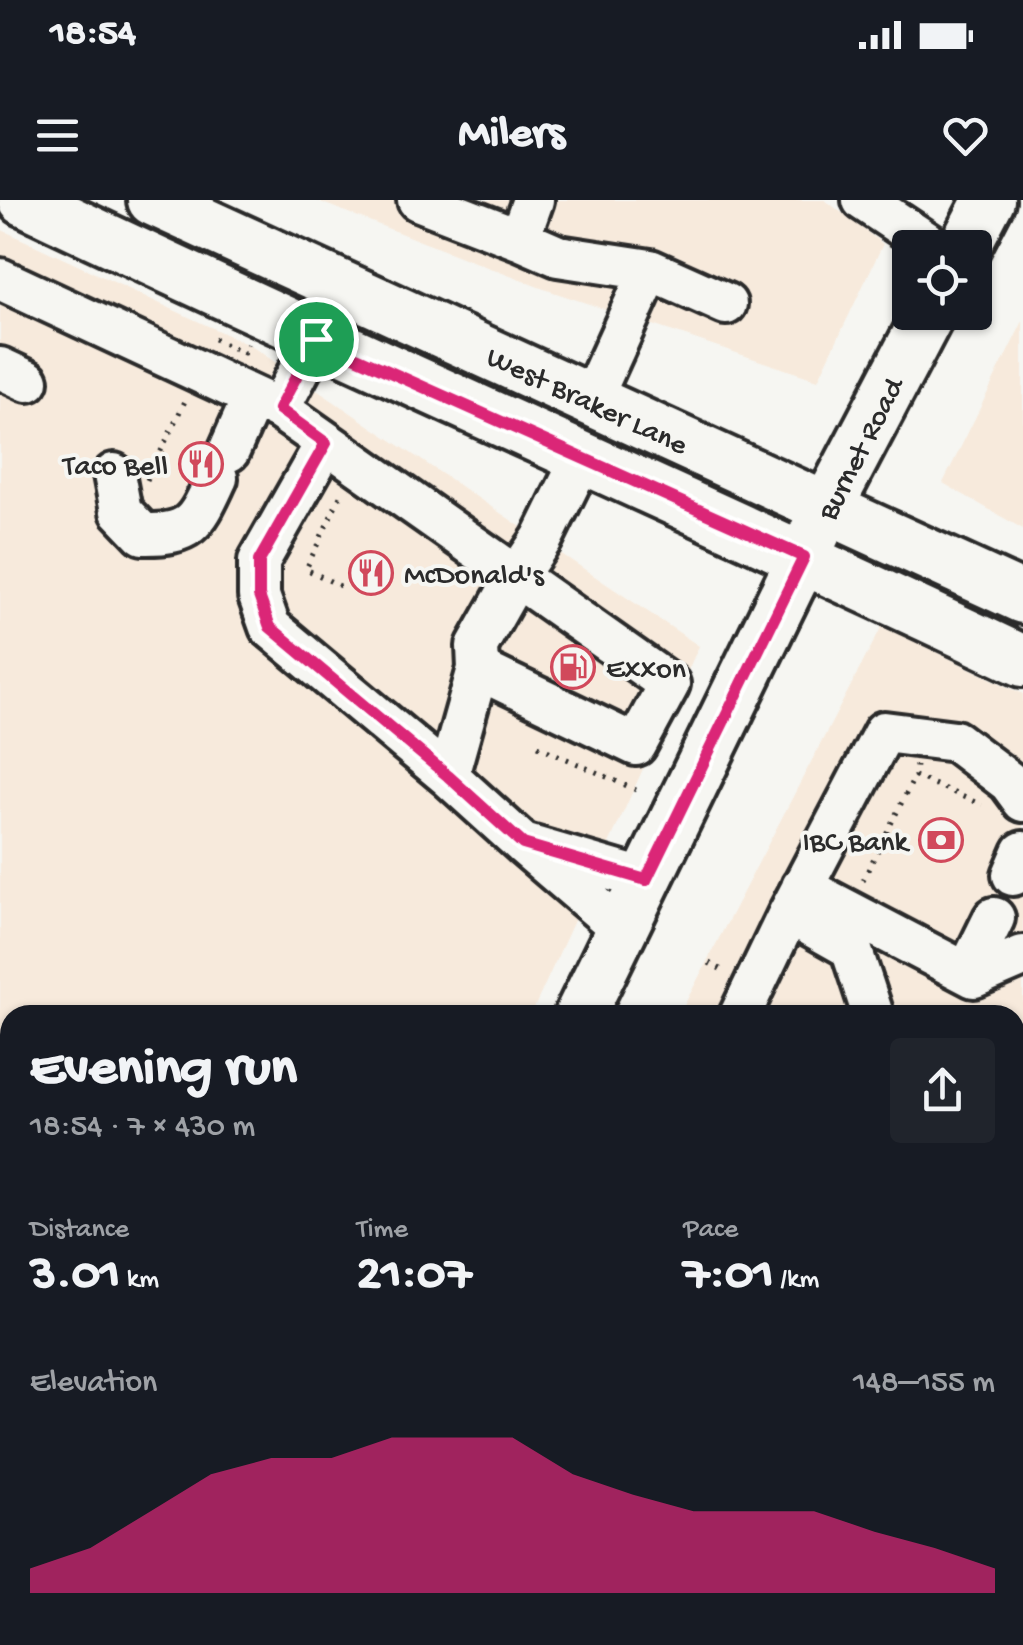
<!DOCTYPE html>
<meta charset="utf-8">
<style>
:root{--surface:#171b24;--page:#20242c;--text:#f1f3f6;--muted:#9ea1a6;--accent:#db2777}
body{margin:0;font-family:"Gochi Hand",sans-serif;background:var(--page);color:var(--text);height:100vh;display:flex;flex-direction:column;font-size:38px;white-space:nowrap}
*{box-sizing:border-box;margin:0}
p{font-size:32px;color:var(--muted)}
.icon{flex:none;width:55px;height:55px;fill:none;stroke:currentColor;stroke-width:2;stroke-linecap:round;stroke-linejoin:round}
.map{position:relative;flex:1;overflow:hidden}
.details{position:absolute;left:0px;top:805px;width:1025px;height:640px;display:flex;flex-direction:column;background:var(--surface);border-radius:30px 30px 0 0;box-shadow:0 2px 8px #0004}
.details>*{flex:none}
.controls{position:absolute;left:892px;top:30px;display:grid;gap:20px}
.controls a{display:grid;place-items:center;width:100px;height:100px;border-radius:10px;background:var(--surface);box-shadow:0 2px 8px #0004;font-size:50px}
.pin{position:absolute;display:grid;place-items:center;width:85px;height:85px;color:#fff;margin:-42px;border:5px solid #fff;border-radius:50%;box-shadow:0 2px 10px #0007}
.round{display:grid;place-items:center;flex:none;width:105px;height:105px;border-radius:10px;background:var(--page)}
.summary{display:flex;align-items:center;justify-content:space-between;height:170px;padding:0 30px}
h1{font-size:55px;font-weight:800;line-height:75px}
.figures{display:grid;grid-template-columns:repeat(3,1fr);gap:15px;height:170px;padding:10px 30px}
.figures div{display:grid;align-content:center}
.figures b{font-size:50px;font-weight:800}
.figures small{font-size:28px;font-weight:400}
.figures p{font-size:28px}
.chart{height:280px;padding:20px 30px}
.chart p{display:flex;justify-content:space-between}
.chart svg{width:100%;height:180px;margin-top:10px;fill:var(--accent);opacity:.7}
.status{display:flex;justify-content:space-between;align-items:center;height:70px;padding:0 50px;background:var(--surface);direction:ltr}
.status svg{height:28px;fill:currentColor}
header{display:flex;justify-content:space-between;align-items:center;height:130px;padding:0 30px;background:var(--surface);font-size:45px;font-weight:800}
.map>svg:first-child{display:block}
.built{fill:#f7eadc}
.grass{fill:url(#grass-tufts);stroke:#6f8666;stroke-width:2.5}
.water{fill:url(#water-waves);stroke:#5b8794;stroke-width:2.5}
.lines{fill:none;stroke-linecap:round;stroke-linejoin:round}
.minor-casing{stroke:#2b2b2b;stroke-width:48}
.major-casing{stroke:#2b2b2b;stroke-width:58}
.path{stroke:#2b2b2b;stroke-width:5;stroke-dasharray:2.5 8;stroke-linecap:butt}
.minor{stroke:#f6f6f2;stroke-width:40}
.major{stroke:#f6f6f2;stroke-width:50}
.route-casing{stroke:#fff;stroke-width:20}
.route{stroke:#db2777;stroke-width:12}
.labels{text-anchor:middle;stroke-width:8;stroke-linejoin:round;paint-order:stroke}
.street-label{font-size:30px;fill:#2b2b2b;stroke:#f6f6f2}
.poi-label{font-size:30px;fill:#2b2b2b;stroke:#f6f6f2;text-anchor:end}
</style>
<div class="status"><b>18:54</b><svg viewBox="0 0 49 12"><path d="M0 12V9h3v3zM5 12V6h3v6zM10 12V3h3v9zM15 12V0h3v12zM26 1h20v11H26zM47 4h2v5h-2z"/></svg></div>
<header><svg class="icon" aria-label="menu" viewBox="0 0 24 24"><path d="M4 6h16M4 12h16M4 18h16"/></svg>Milers<svg class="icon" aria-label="heart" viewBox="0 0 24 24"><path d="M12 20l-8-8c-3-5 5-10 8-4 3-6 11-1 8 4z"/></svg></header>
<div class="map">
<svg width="1023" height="1445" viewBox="0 0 1023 1445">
<defs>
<pattern id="grass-tufts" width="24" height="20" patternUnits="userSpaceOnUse" patternTransform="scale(2.5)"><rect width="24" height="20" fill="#b3e2a2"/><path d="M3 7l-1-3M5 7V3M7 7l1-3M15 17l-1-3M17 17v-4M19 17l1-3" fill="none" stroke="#9ac28c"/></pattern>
<pattern id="water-waves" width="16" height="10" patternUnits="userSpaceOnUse" patternTransform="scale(2.5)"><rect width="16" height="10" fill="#7bc5da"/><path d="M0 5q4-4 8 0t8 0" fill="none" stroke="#6aa9bb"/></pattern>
</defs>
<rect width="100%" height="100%" fill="#f6f6f2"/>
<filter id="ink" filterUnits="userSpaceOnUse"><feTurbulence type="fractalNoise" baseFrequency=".01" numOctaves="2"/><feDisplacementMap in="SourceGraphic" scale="20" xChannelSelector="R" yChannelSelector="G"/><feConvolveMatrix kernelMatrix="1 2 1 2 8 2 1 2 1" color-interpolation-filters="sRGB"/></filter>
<g filter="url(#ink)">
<path class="built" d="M315 0H825L883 44 818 180 541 88Z
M0 29 251 146 699 446 531 815H10V1435H238L233 1445H0Z
M1023 121V329L943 283Z
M882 426 1023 494V1445H714L718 1435H1015V815H679Z"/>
<path class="grass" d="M334 1435H694L688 1445H329Z"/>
<path class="water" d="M457 1435H613L591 1445H451Z"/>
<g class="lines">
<g class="minor-casing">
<path id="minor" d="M418 0 519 39
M533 0 519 39 558 56 650 70
M863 0 935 48
M0 79 279 209 669 484 636 545 478 469 477 446 516 377 542 339 582 258
M0 168 28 181
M591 200 650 70 726 104
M279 209 316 139
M326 243 259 361V396L270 427 448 576 523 644
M229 251 253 197
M114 274 121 311 143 334C194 335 197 320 217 278
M448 576 478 469
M1013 675 1023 652
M802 687 974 777 1023 756
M789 713 851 748 873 815
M622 729 523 644 646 680
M967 773 994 718
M740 815 789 713 884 532 955 541 1009 582 1023 601
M0 869 10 876
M1015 912 1023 897
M0 1192 10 1196
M715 1445 721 1435"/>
</g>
<g class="major-casing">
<path id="major" d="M24 0C355 158 692 304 1023 461
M153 0 1023 398
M964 48 989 0
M580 815 826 310 930 112
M254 1445 258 1435
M298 1445 303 1435"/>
</g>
<path class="path" d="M214 139 244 153 248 144
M147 280 186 199
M340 386 306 369 343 290
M538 546 636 590
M916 565 915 576 982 605
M863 680 915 576
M709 763 724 771
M1015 973 1023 959
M383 1445 388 1435"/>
<use href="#minor" class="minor"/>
<use href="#major" class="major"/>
</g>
</g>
<g class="lines" filter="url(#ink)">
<g class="route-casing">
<path id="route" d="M316 139 804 357 646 680 523 644 448 576 270 427 259 396V361L326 243 279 209Z"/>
</g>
<use href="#route" class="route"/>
</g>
<defs>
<g id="restaurant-ring" transform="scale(2.25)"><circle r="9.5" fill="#f6f6f2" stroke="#d1495b" stroke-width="1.5"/><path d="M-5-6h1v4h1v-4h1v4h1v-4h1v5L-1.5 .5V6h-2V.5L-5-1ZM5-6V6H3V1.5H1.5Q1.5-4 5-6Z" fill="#d1495b"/></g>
<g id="fuel-ring" transform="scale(2.25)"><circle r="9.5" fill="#f6f6f2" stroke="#d1495b" stroke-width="1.5"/><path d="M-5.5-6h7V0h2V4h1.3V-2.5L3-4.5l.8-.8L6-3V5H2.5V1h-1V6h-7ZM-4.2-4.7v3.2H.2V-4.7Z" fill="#d1495b"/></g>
<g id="bank-ring" transform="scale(2.25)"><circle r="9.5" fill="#f6f6f2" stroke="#d1495b" stroke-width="1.5"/><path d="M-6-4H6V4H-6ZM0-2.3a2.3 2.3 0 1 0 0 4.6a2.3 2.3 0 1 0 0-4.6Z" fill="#d1495b"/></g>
</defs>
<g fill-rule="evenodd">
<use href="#restaurant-ring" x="201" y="264"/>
<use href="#restaurant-ring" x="371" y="373"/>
<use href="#fuel-ring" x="573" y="467"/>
<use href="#bank-ring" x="941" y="640"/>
</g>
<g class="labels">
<g class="street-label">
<text transform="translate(588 199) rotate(25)" y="10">West Braker Lane</text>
<text transform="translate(859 248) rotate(-63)" y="10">Burnet Road</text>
</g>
<g class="poi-label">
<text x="168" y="274">Taco Bell</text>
<text x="404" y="383" text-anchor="start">McDonald's</text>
<text x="606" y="477" text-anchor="start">Exxon</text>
<text x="908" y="650">IBC Bank</text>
</g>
</g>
</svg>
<div class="controls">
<a><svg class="icon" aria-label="locate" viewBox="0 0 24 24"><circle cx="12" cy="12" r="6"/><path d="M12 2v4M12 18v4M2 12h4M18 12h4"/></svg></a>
</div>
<div class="pin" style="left:316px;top:139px;background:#1e9e55"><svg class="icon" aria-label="arrive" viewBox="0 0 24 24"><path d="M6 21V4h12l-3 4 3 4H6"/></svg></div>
<section class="details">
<div class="summary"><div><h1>Evening run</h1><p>18:54 · 7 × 430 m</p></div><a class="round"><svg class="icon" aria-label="share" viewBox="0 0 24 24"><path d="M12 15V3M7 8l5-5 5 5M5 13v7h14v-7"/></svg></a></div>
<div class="figures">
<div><p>Distance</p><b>3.01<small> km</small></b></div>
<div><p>Time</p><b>21:07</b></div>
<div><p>Pace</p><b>7:01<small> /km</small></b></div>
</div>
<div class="chart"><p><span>Elevation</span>148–155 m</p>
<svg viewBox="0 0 160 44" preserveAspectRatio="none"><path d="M0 44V38L10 33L20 24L30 15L40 11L50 11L60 6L70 6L80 6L90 15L100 20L110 24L120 24L130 24L140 29L150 33L160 38V44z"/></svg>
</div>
</section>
</div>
